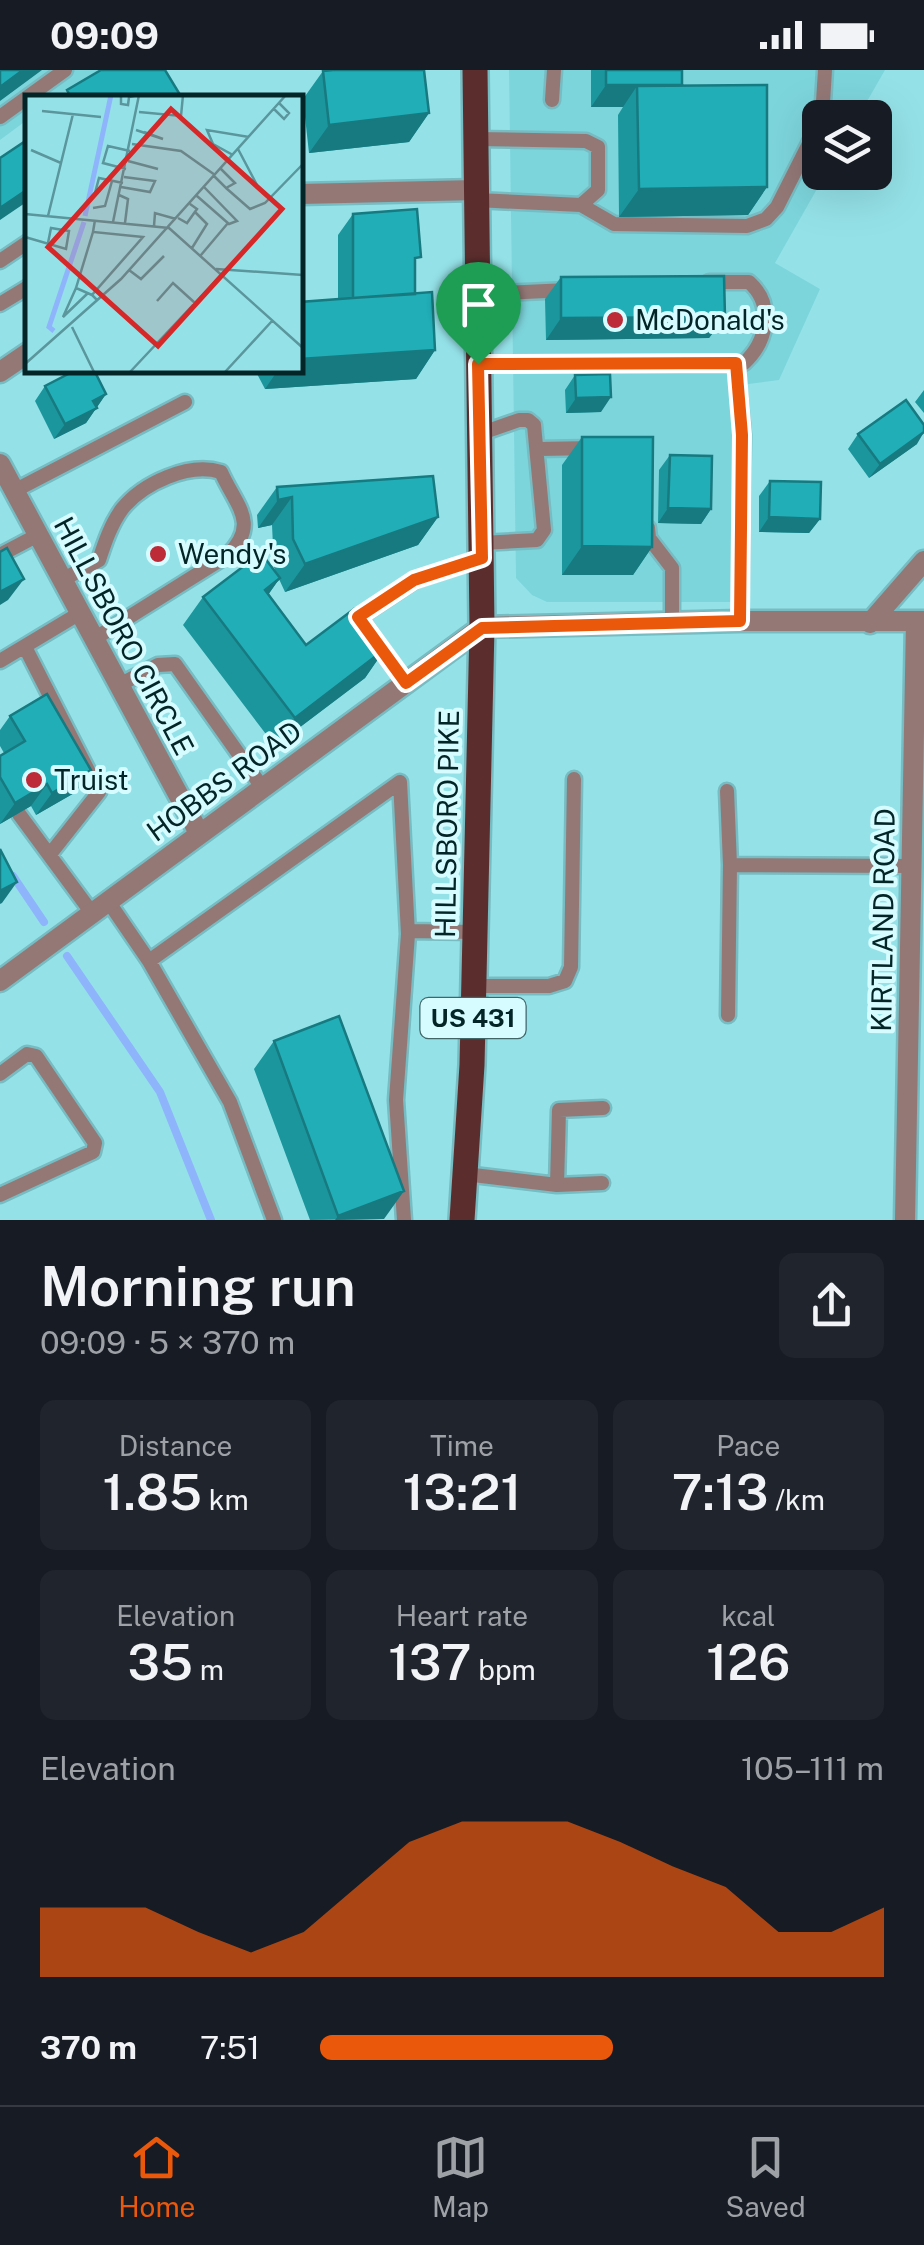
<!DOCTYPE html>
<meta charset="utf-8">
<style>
:root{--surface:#171b24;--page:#20242c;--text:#f1f3f6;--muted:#9ea1a6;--line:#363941;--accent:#ea580c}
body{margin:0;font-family:"Public Sans",sans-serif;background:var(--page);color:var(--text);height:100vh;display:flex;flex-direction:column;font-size:38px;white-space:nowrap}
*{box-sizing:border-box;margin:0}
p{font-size:32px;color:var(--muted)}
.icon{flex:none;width:55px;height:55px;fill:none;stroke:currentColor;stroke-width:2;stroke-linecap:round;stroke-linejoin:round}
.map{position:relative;height:1150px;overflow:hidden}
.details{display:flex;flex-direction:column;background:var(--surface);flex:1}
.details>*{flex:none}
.controls{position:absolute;left:802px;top:30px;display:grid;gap:20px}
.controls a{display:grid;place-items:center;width:90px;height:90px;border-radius:15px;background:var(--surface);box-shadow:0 10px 40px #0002;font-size:50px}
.pin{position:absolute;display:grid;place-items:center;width:85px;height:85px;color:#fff;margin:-102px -42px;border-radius:50% 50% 50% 0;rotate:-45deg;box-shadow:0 0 10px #0007}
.pin .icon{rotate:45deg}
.round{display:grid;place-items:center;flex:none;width:105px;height:105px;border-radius:15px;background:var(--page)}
.headline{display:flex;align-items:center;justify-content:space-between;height:170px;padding:0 40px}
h1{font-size:55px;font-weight:600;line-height:75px}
.stats{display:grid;grid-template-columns:repeat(3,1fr);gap:15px;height:170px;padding:10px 40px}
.stats div{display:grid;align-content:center;border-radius:15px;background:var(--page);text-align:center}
.stats b{font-size:50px;font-weight:600}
.stats small{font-size:28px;font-weight:400}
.stats p{font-size:28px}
.chart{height:280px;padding:20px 40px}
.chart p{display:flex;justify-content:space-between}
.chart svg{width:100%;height:180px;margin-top:10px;fill:var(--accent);opacity:.7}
ul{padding:0 40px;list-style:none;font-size:32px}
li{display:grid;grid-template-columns:160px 120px 1fr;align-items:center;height:75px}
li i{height:25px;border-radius:12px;background:var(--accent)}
.status{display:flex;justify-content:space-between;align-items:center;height:70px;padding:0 50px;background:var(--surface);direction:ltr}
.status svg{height:28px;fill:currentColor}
.menu{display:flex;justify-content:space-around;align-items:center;height:140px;border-top:2px solid var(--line);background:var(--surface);font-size:28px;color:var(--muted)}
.menu a{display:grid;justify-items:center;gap:5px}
.menu .current{color:var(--accent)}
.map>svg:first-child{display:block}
.built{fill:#7dd5dc}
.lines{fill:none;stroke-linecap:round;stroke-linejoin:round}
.stream{stroke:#8eb5fc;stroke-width:8}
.service-casing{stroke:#77bcc2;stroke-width:19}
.minor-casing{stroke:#77bcc2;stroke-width:25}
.tertiary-casing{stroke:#77bcc2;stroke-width:25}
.primary-casing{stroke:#77bcc2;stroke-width:30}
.service{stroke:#937876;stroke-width:14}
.minor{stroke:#937876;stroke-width:20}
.tertiary{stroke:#937876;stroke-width:20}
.primary{stroke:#5b2e2d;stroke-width:25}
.wall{fill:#1c969d}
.shaded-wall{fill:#177a80}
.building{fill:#21aeb7;stroke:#177a80;stroke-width:2.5}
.route-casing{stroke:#fff;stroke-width:20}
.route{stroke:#ea580c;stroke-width:12}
.poi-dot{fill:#bc2b37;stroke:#d6fcff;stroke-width:4}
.labels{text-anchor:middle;stroke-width:8;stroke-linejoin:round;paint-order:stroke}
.shield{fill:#d6fcff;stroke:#426668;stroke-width:2.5}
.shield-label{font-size:25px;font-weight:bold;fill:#032528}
.poi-label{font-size:28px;fill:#032528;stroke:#d6fcff;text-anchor:start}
.street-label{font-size:28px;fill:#032528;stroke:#d6fcff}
.inset-river{fill:none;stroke:#8eb5fc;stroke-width:5}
.inset-road{fill:none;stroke:#5a969b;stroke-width:2.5}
.view{fill:#d62828;fill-opacity:0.15;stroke:#d62828;stroke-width:5}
.inset-edge{fill:none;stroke:#032528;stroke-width:5}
</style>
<div class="status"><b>09:09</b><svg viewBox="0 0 49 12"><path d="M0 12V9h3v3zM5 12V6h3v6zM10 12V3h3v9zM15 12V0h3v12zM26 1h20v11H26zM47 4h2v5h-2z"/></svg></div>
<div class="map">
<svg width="924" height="1150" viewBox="0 0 924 1150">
<rect width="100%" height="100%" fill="#94e2e8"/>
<path class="built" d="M0 0H98L60 27 28 28 27 50 0 70Z
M509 0H885L858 47 820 48V102L826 103 775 193 820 219 779 310 734 316 733 532H547L532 525 516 508Z"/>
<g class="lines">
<path class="stream" d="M13 806 44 852
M67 886 160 1022 211 1150"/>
<g class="service-casing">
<path id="service" d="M552 30 554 0
M0 47 65 0
M822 48 825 0
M476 69 586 71 598 77V120L581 135 476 130
M581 135 614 154 747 156 766 149 777 137 820 52
M0 191 28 172
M478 224 568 220
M0 234 28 217
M736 293 743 365 740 551
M479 294 744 293C767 272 775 235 749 212H709
M479 364 519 350H528L534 355 544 460 537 470 481 473
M539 379 593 378
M14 421 185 332
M648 458 649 468 672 498V554
M0 485 38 465
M62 510 99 490C105 472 111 454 122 439 143 413 189 392 221 402 236 436 260 453 228 485L94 569
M25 577 99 722 51 783
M0 591 80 543
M406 613 359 547 415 510 481 488
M119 615 158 595 175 594 262 717
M727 721 730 795
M19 744 92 843
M108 831 149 891 400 712 408 864 396 1030 404 1150
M408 861 475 862
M149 891 230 1032 274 1150
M473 916H549L565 911 571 897 574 709
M728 945 730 795 911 796
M0 1004 27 984 36 986 95 1073 93 1082 0 1125
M465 1104 557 1115 602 1113
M557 1115 559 1040 603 1038"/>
</g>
<g class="minor-casing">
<path id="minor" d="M300 124 476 120
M0 302 28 283
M870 553 924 491
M482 557 740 551H924
M905 1150 916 551"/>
</g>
<g class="tertiary-casing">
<path id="tertiary" d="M0 394 199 763
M0 911 482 557"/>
</g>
<g class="primary-casing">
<path id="primary" d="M462 1150 472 995 482 557 475 0"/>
</g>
<use href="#service" class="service"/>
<use href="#minor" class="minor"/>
<use href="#tertiary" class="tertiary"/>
<use href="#primary" class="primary"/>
</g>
<path class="wall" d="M591 0H682V16L767 117 748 145 619 147 618 45 623 37H591Z
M323 1 429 43 409 72 309 83 303 29Z
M353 144 415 195V224L435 280 416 309 265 319 255 300H300L338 229V165Z
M561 207 725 247 709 268 546 270 545 229Z
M575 305 601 342 566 343 565 320Z
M45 316 106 324 86 353 54 369 35 331Z
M924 320V343L915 332Z
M858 364 917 374 869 408 848 379Z
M582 367 652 477 633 505H562V395Z
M670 385 711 439 701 454 658 453 659 400Z
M770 411 820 449 809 463 759 462V426Z
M277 417 438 447 418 475 285 522 279 509 268 525 306 575 385 579 365 608 275 676 183 555 203 527 276 503 274 497 272 455 258 458 257 445Z
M10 646 76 722 36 745 31 736 0 754V686L4 683 0 676V660Z
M274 971 384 1149 310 1150 254 999Z"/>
<path class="shaded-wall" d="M23 0H42L0 31V17Z
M606 15H682L637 16 623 37H591Z
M429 43 409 72 309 83 329 55Z
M767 117 748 145 619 147 639 119Z
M28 119V131L0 150V138Z
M725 247 709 268 546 270 561 248Z
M435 280 416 309 265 319 278 300H300V289Z
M106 324 86 353 54 369 65 354 93 331Z
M611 327 601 342 566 343 576 328Z
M924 362 917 374 869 408 880 394Z
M292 427 272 455 258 458 278 430Z
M668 438 711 439 701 454 658 453Z
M438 447 418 475 285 522 305 494Z
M769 447 820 449 809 463 759 462Z
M582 476 652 477 633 505H562Z
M280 508 260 536 265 520Z
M24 509 8 530 0 535V522Z
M385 579 365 608 275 676 295 648Z
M91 700 76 722 36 745 52 723Z
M47 714 31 736 0 754 15 733Z
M17 812 2 833 0 834V821Z
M404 1121 384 1149 335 1150 338 1146Z"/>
<path class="building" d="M0 0H23L0 17Z
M101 0H165L182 28H71L67 20Z
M333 0H424L429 43 329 55 323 1Z
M606 0H682V15H606Z
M767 15V117L639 119 637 16Z
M24 72 28 77V119L0 138V88Z
M417 139 421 187 415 188V224L353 228V144Z
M724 206 725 247 561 248V207Z
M432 222 435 280 300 289V232Z
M76 300H94L106 324 93 331 97 338 65 354 45 316Z
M610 304 611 327 576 328 575 305Z
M906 330 924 355V362L880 394 858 364Z
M582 367H653L652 477 582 476Z
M670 385 712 386 711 439 668 438Z
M433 406 438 447 305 494 293 469 292 427 278 430 277 417Z
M770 411 821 412 820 449 769 447Z
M7 478 24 509 0 522V482Z
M261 483 280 508 265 520 306 575 354 539 385 579 295 648 203 527Z
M47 624 91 700 52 723 47 714 15 733 0 707V686L25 671 10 646Z
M0 779 17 812 0 821Z
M339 946 404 1121 338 1146 274 971Z"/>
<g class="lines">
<g class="route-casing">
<path id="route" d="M736 293 742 365 740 551 482 558 406 613 358 547 414 510 482 488 478 294Z"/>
</g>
<use href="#route" class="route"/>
</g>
<g class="poi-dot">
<circle cx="615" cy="250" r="10"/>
<circle cx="158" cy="484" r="10"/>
<circle cx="34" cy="710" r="10"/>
</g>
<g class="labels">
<rect class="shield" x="420.5" y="928" width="105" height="40" rx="8"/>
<g class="shield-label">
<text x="473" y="957">US 431</text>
</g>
<g class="poi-label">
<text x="635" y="260">McDonald's</text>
<text x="178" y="494">Wendy's</text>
<text x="54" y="720">Truist</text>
</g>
<g class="street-label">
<text transform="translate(124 566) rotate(62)" y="10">HILLSBORO CIRCLE</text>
<text transform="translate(224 711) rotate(-36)" y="10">HOBBS ROAD</text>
<text transform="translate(447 754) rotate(-89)" y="10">HILLSBORO PIKE</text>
<text transform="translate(883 850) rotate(-89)" y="10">KIRTLAND ROAD</text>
</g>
</g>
<g transform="translate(25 25)">
<rect width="278" height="278" fill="#94e2e8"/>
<path class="inset-river" d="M60 121 86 0M29 236 24 232 59 127"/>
<path class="inset-road" d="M96 0V9L103 10 104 2 113 0M249 14 259 24 264 18 254 8M17 16 76 22M114 17 156 21 158 0M111 35 138 44 119 37M107 49 156 56 190 80M213 54 232 90M6 55 36 68M208 60 188 49 182 35 224 42M103 66 133 74M101 74 78 68 83 51 105 56M189 81 201 93 210 88 196 74M96 92 125 97 130 86 99 82M201 93 225 114 240 108 278 69M70 98 74 83 98 88M94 100 103 104 100 128M172 101 204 129 212 126 179 92M68 113 80 111 87 86M0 119 144 133 278 253M23 121 48 19M153 123 162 128 172 114 165 109M70 125 68 137 118 142 67 200 73 206M88 127 114 0M129 131 130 118 151 124M0 142 41 154 44 136 26 133 23 148M167 153 182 129 170 117M176 160 203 128M191 174 278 180M104 175 116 184 139 161M51 193 38 222 63 198M67 200 51 193 68 137M132 206 148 188 170 208M47 232 69 277M0 269 96 184 261 0M105 277 197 179M200 277 247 226"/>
<path class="view" d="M146 14 257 114 133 251 23 152Z"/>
<rect width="278" height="278" class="inset-edge"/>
</g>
</svg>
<div class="controls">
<a><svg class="icon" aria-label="layers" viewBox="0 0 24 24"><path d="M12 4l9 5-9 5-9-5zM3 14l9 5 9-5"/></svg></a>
</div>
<div class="pin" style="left:478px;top:294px;background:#1e9e55"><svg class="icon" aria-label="arrive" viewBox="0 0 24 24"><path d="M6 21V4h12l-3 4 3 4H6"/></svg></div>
</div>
<section class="details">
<div class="headline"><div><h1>Morning run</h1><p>09:09 · 5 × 370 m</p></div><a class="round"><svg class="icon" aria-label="share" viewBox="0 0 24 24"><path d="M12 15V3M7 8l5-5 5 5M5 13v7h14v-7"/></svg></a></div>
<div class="stats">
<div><p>Distance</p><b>1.85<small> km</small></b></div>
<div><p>Time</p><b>13:21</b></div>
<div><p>Pace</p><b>7:13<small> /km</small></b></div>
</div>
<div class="stats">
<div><p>Elevation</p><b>35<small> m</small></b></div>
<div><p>Heart rate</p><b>137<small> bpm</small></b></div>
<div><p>kcal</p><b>126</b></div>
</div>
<div class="chart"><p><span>Elevation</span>105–111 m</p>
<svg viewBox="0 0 160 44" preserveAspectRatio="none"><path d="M0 44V27L10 27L20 27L30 33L40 38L50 33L60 22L70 11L80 6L90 6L100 6L110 11L120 17L130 22L140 33L150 33L160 27V44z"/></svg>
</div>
<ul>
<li><b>370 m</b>7:51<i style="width:52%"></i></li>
</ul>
</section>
<nav class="menu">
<a class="current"><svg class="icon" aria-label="home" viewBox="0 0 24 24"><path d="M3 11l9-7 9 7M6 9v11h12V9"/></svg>Home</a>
<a><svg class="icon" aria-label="map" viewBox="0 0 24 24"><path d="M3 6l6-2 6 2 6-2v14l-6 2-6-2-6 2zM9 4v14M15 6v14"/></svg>Map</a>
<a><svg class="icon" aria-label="saved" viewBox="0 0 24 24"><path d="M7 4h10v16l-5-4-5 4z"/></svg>Saved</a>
</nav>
